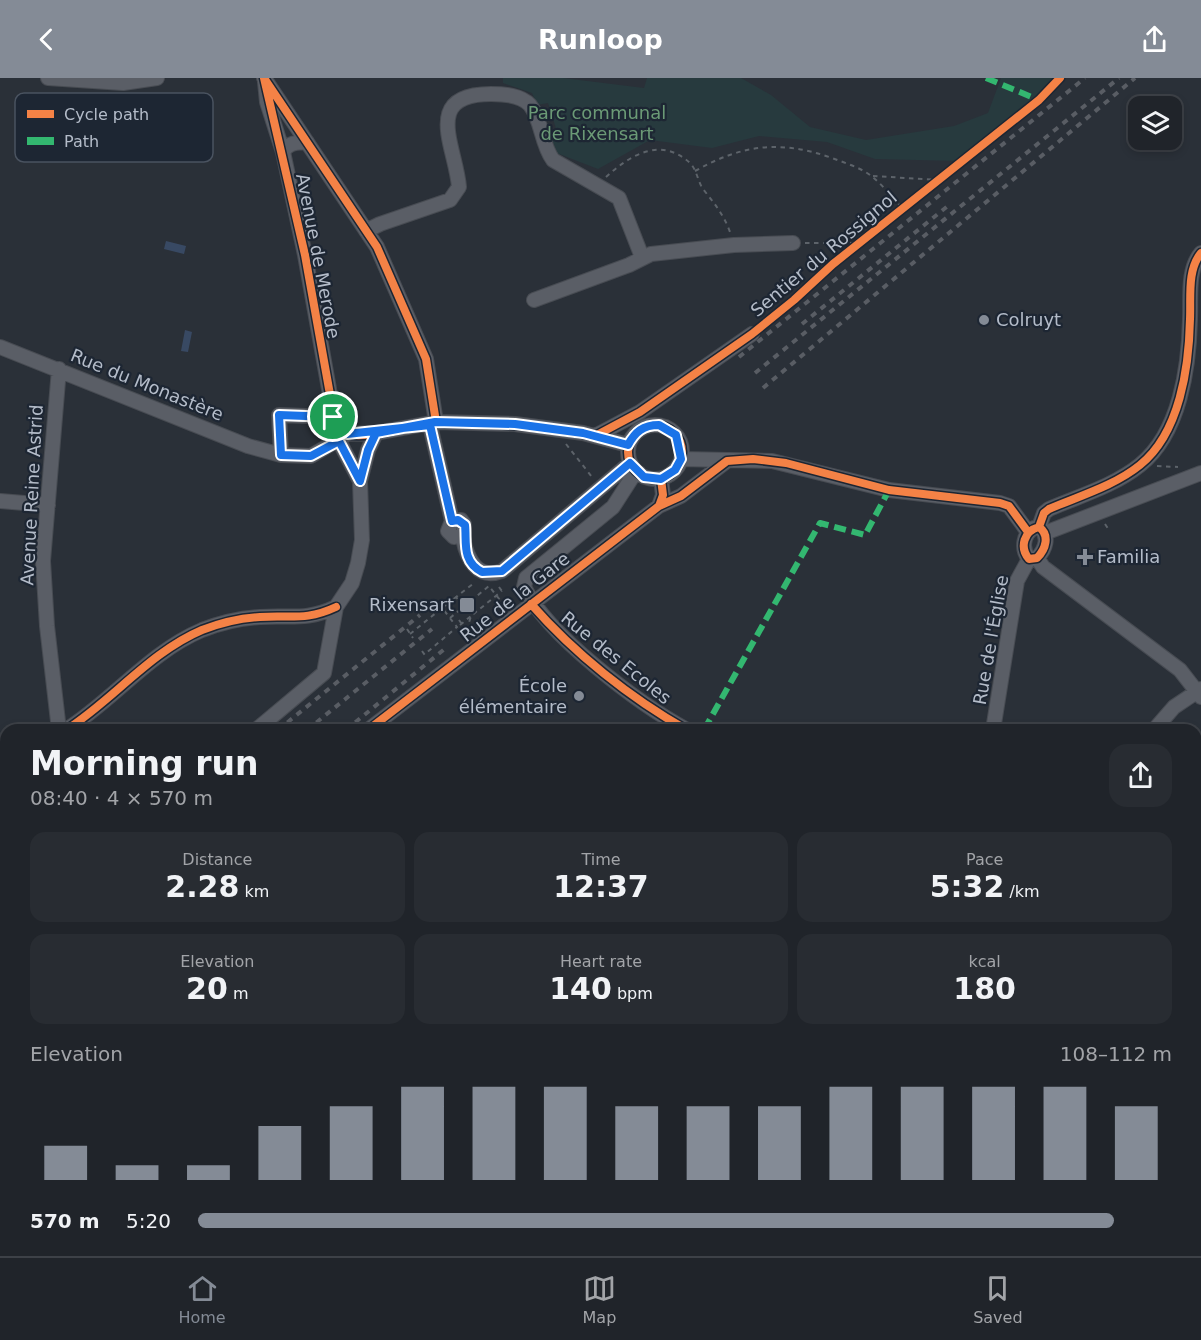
<!DOCTYPE html>
<meta charset="utf-8">
<style>
:root{--surface:#20242a;--page:#282c32;--text:#f1f3f6;--muted:#a2a4a8;--line:#3d4147;--accent:#848b96}
body{margin:0;font-family:"DejaVu Sans",sans-serif;background:var(--page);color:var(--text);height:100vh;display:flex;flex-direction:column;font-size:22px;white-space:nowrap}
*{box-sizing:border-box;margin:0}
p{font-size:20px;color:var(--muted)}
.icon{flex:none;width:33px;height:33px;fill:none;stroke:currentColor;stroke-width:2;stroke-linecap:round;stroke-linejoin:round}
.map{position:relative;flex:1;overflow:hidden}
.panel{position:absolute;left:0px;top:646px;width:1202px;height:532px;display:flex;flex-direction:column;background:var(--surface);border-radius:18px 18px 0 0;box-shadow:0 3px 9px #0003,0 0 0 2px var(--line)}
.panel>*{flex:none}
.controls{position:absolute;left:1128px;top:18px;display:grid;gap:12px}
.controls a{display:grid;place-items:center;width:54px;height:54px;border-radius:12px;background:var(--surface);box-shadow:0 3px 9px #0003,0 0 0 2px var(--line);font-size:30px}
.pin{position:absolute;display:grid;place-items:center;width:51px;height:51px;color:#fff;margin:-26px;border:3px solid #fff;border-radius:50%;box-shadow:0 2px 6px #0007}
.round{display:grid;place-items:center;flex:none;width:63px;height:63px;border-radius:18px;background:var(--page)}
.head{display:flex;align-items:center;justify-content:space-between;height:102px;padding:0 30px}
h1{font-size:33px;font-weight:800;line-height:45px}
.metrics{display:grid;grid-template-columns:repeat(3,1fr);gap:9px;height:102px;padding:6px 30px}
.metrics div{display:grid;align-content:center;border-radius:15px;background:var(--page);text-align:center}
.metrics b{font-size:30px;font-weight:800}
.metrics small{font-size:16px;font-weight:400}
.metrics p{font-size:16px}
.chart{height:168px;padding:12px 30px}
.chart p{display:flex;justify-content:space-between}
.chart svg{width:100%;height:108px;margin-top:6px;stroke:var(--accent);stroke-width:6}
ul{padding:0 30px;list-style:none;font-size:20px}
li{display:grid;grid-template-columns:96px 72px 1fr;align-items:center;height:45px}
li i{height:15px;border-radius:8px;background:var(--accent)}
header{display:flex;justify-content:space-between;align-items:center;height:78px;padding:0 30px;background:var(--accent);color:#fff;font-size:27px;font-weight:800}
.tab-bar{display:flex;justify-content:space-around;align-items:center;height:84px;border-top:2px solid var(--line);background:var(--surface);font-size:16px;color:var(--muted)}
.tab-bar a{display:grid;justify-items:center;gap:3px}
.tab-bar .current{color:var(--accent)}
.map>svg:first-child{display:block}
.green{fill:#273a3e}
.water{fill:#384963}
.lines{fill:none;stroke-linecap:round;stroke-linejoin:round}
.minor-casing{stroke:#484c53;stroke-width:16}
.path{stroke:#5d636a;stroke-width:2;stroke-dasharray:4.5 4.5;stroke-linecap:butt}
.minor{stroke:#5a5e66;stroke-width:14}
.rail{stroke:#595d64;stroke-width:4;stroke-dasharray:6 6;stroke-linecap:butt}
.quiet{stroke:#33b770;stroke-width:6;stroke-dasharray:12 6;stroke-linecap:butt}
.cycleway-casing{stroke:#1d2633;stroke-width:11}
.cycleway{stroke:#f48246;stroke-width:8}
.route-casing{stroke:#fff;stroke-width:12}
.route{stroke:#1a73e8;stroke-width:8}
.poi-dot{fill:#848b96;stroke:#1d2633;stroke-width:2}
.labels{text-anchor:middle;stroke-width:4.5;stroke-linejoin:round;paint-order:stroke}
.park-label{font-size:18px;fill:#6b9a76;stroke:#1d2633}
.street-label{font-size:18px;fill:#b4bcc9;stroke:#1d2633}
.poi-label{font-size:18px;fill:#b4bcc9;stroke:#1d2633;text-anchor:start}
.key{fill:#1d2633;stroke:#4a5360;stroke-width:1.5}
.key-label{font-size:16px;fill:#b4bcc9}
</style>
<header><svg class="icon" aria-label="back" viewBox="0 0 24 24"><path d="M15 5l-7 7 7 7"/></svg>Runloop<svg class="icon" aria-label="share" viewBox="0 0 24 24"><path d="M12 15V3M7 8l5-5 5 5M5 13v7h14v-7"/></svg></header>
<div class="map">
<svg width="1201" height="1178" viewBox="0 0 1201 1178">
<rect width="100%" height="100%" fill="#2a3038"/>
<path class="green" d="M503 0H563L644 10 647 0H741L771 17 810 49 866 62 954 48 988 35 1001 0H1062L957 83 875 81 827 64 759 58 712 70 650 62 598 91 554 74 548 60 558 57 548 25 537 27 532 15 503 5Z
M1196 1022 1201 1023V1178H1104L1105 1173H1196Z
M859 1173H902L901 1178H857Z"/>
<path class="water" d="M166 163 186 168 184 176 164 171Z
M185 252 192 254 188 274 181 273Z
M1196 1157 1201 1162V1178H1145L1146 1173H1196Z"/>
<g class="lines">
<g class="minor-casing">
<path id="minor" d="M48 0 123 5 157 0
M264 0 377 169 426 281 436 344
M265 4 267 24 283 74 305 177 336 350 347 356
M283 74C288 64 297 65 307 64
M366 153 380 146 450 122 459 109C456 69 421 16 491 16 504 16 521 17 530 27 542 42 541 66 553 82L619 120 642 179
M534 222 629 187 651 176 734 167 793 165
M0 269 248 368 281 377
M333 339 279 337 281 377 311 378 346 357
M430 347 452 443 448 453 454 459 462 457
M628 374a27 27 0 1 1 54 0a27 27 0 1 1-54 0Z
M347 356 376 355 436 344 515 346 583 355 628 367
M595 358 640 334 752 256
M681 381 772 383 889 412 1000 425 1009 428 1028 454
M639 395 633 398 613 429 526 500 524 509C547 557 639 626 687 652
M360 403 368 372 376 355
M0 423 48 427
M659 428 681 418 727 383
M452 443 461 442 464 446C465 452 462 456 463 460 467 482 478 502 502 493L630 385
M1039 449 1044 435 1049 431C1079 418 1114 408 1140 387 1180 355 1189 289 1190 241 1191 219 1187 192 1201 175
M1045 455 1201 395
M1037 480 1043 489 1180 592 1201 619
M1029 481 1037 480C1046 471 1049 459 1041 450
M1029 481C1021 471 1023 456 1034 450
M59 652 47 548 43 483 59 291
M66 652C113 622 150 574 202 552 220 545 241 540 260 539 291 537 306 543 336 529
M256 652 324 595 336 529 352 505 358 485 362 462 360 403 339 363
M368 652 659 428 663 417 661 401
M993 652 1017 503 1029 481
M1154 652 1174 629 1201 611
M1196 829 1201 832
M0 858 6 854
M0 1044 6 1039
M224 1178 226 1173
M555 1178 561 1173
M848 1178 851 1173"/>
</g>
<path class="path" d="M695 93C743 66 781 62 832 80 845 85 859 89 870 97 882 106 892 119 902 130
M873 98 939 102
M606 99C631 76 662 58 691 86 697 93 698 104 703 111 714 125 724 137 730 154
M805 165H859
M763 247 794 222 833 186 1039 22 1060 0
M566 366 592 399
M1157 388 1178 389
M1105 446 1109 452
M499 509 504 516
M443 522 449 530
M445 528 456 519
M450 540 489 508 503 526 508 527
M459 542 464 549
M460 547 471 538 456 519 474 505
M407 551 413 560
M410 556 442 530 457 549 425 576
M464 561 471 538 502 513
M422 573 427 580"/>
<use href="#minor" class="minor"/>
<path class="rail" d="M802 246 949 127
M739 279 1085 0
M755 295 1119 0
M763 310 1135 0
M278 652 420 537
M307 652 432 551
M346 652 447 569
M0 878 6 873
M0 911 6 906
M0 929 6 925"/>
<path class="quiet" d="M986 0 1039 22
M704 652 820 445 865 457 889 412"/>
<g class="cycleway-casing">
<path id="cycleway" d="M264 0 305 177 336 350C339 351 344 355 348 356 366 362 417 345 438 345 503 345 566 348 628 367
M266 3 377 169 426 281 436 344
M628 374a27 27 0 1 1 54 0a27 27 0 1 1-54 0Z
M595 358 640 334 752 256 794 222 833 186 1039 22 1060 0
M659 428 681 418 727 383 753 381 786 385 889 412 1000 425 1009 428 1028 454
M1039 449 1044 435 1049 431C1079 418 1114 408 1140 387 1180 355 1189 289 1190 241 1191 219 1187 192 1201 175
M1039 449C1050 457 1046 471 1037 480L1029 481C1019 469 1024 453 1039 449Z
M531 526C574 575 630 620 687 652
M66 652C113 622 150 574 202 552 220 545 241 540 260 539 291 537 306 543 336 529
M368 652 659 428 663 417 661 401"/>
</g>
<use href="#cycleway" class="cycleway"/>
</g>
<g class="lines">
<g class="route-casing">
<path id="route" d="M333 339 336 350 347 356 430 347 452 443 458 442 465 447C467 463 461 483 482 494L502 493 630 385 644 399 661 401 675 392 681 381 676 357 659 347C643 347 635 354 628 367L583 355 515 346 435 344 376 355 368 372 360 403 339 363 311 378 281 377 279 337 333 339"/>
</g>
<use href="#route" class="route"/>
</g>
<g class="poi-dot">
<circle cx="984" cy="242" r="6"/>
<path d="M1082 470h6v6h6v6h-6v6h-6v-6h-6v-6h6z"/>
<rect x="459" y="519" width="16" height="16" rx="3"/>
<circle cx="579" cy="618" r="6"/>
</g>
<g class="labels">
<g class="park-label">
<text x="597" y="41">Parc communal<tspan x="597" dy="21">de Rixensart</tspan></text>
</g>
<g class="street-label">
<text transform="translate(824 176) rotate(-40)" y="6">Sentier du Rossignol</text>
<text transform="translate(318 178) rotate(79)" y="6">Avenue de Merode</text>
<text transform="translate(147 307) rotate(22)" y="6">Rue du Monastère</text>
<text transform="translate(32 417) rotate(-87)" y="6">Avenue Reine Astrid</text>
<text transform="translate(515 519) rotate(-38)" y="6">Rue de la Gare</text>
<text transform="translate(991 562) rotate(-80)" y="6">Rue de l'Église</text>
<text transform="translate(616 580) rotate(39)" y="6">Rue des Ecoles</text>
</g>
<g class="poi-label">
<text x="996" y="248">Colruyt</text>
<text x="1097" y="485">Familia</text>
<text x="454" y="533" text-anchor="end">Rixensart</text>
<text x="567" y="614" text-anchor="end">École<tspan x="567" dy="21">élémentaire</tspan></text>
</g>
</g>
<rect x="15" y="15" width="198" height="69" rx="9" class="key"/>
<rect x="27" y="32" width="27" height="8" fill="#f48246"/>
<rect x="27" y="59" width="27" height="8" fill="#33b770"/>
<g class="key-label">
<text x="64" y="42">Cycle path</text>
<text x="64" y="69">Path</text>
</g>
</svg>
<div class="controls">
<a><svg class="icon" aria-label="layers" viewBox="0 0 24 24"><path d="M12 4l9 5-9 5-9-5zM3 14l9 5 9-5"/></svg></a>
</div>
<div class="pin" style="left:333px;top:339px;background:#1e9e55"><svg class="icon" aria-label="arrive" viewBox="0 0 24 24"><path d="M6 21V4h12l-3 4 3 4H6"/></svg></div>
<section class="panel">
<div class="head"><div><h1>Morning run</h1><p>08:40 · 4 × 570 m</p></div><a class="round"><svg class="icon" aria-label="share" viewBox="0 0 24 24"><path d="M12 15V3M7 8l5-5 5 5M5 13v7h14v-7"/></svg></a></div>
<div class="metrics">
<div><p>Distance</p><b>2.28<small> km</small></b></div>
<div><p>Time</p><b>12:37</b></div>
<div><p>Pace</p><b>5:32<small> /km</small></b></div>
</div>
<div class="metrics">
<div><p>Elevation</p><b>20<small> m</small></b></div>
<div><p>Heart rate</p><b>140<small> bpm</small></b></div>
<div><p>kcal</p><b>180</b></div>
</div>
<div class="chart"><p><span>Elevation</span>108–112 m</p>
<svg viewBox="0 0 160 44" preserveAspectRatio="none"><path d="M5 44V30M15 44V38M25 44V38M35 44V22M45 44V14M55 44V6M65 44V6M75 44V6M85 44V14M95 44V14M105 44V14M115 44V6M125 44V6M135 44V6M145 44V6M155 44V14"/></svg>
</div>
<ul>
<li><b>570 m</b>5:20<i style="width:94%"></i></li>
</ul>
</section>
</div>
<nav class="tab-bar">
<a class="current"><svg class="icon" aria-label="home" viewBox="0 0 24 24"><path d="M3 11l9-7 9 7M6 9v11h12V9"/></svg>Home</a>
<a><svg class="icon" aria-label="map" viewBox="0 0 24 24"><path d="M3 6l6-2 6 2 6-2v14l-6 2-6-2-6 2zM9 4v14M15 6v14"/></svg>Map</a>
<a><svg class="icon" aria-label="saved" viewBox="0 0 24 24"><path d="M7 4h10v16l-5-4-5 4z"/></svg>Saved</a>
</nav>
